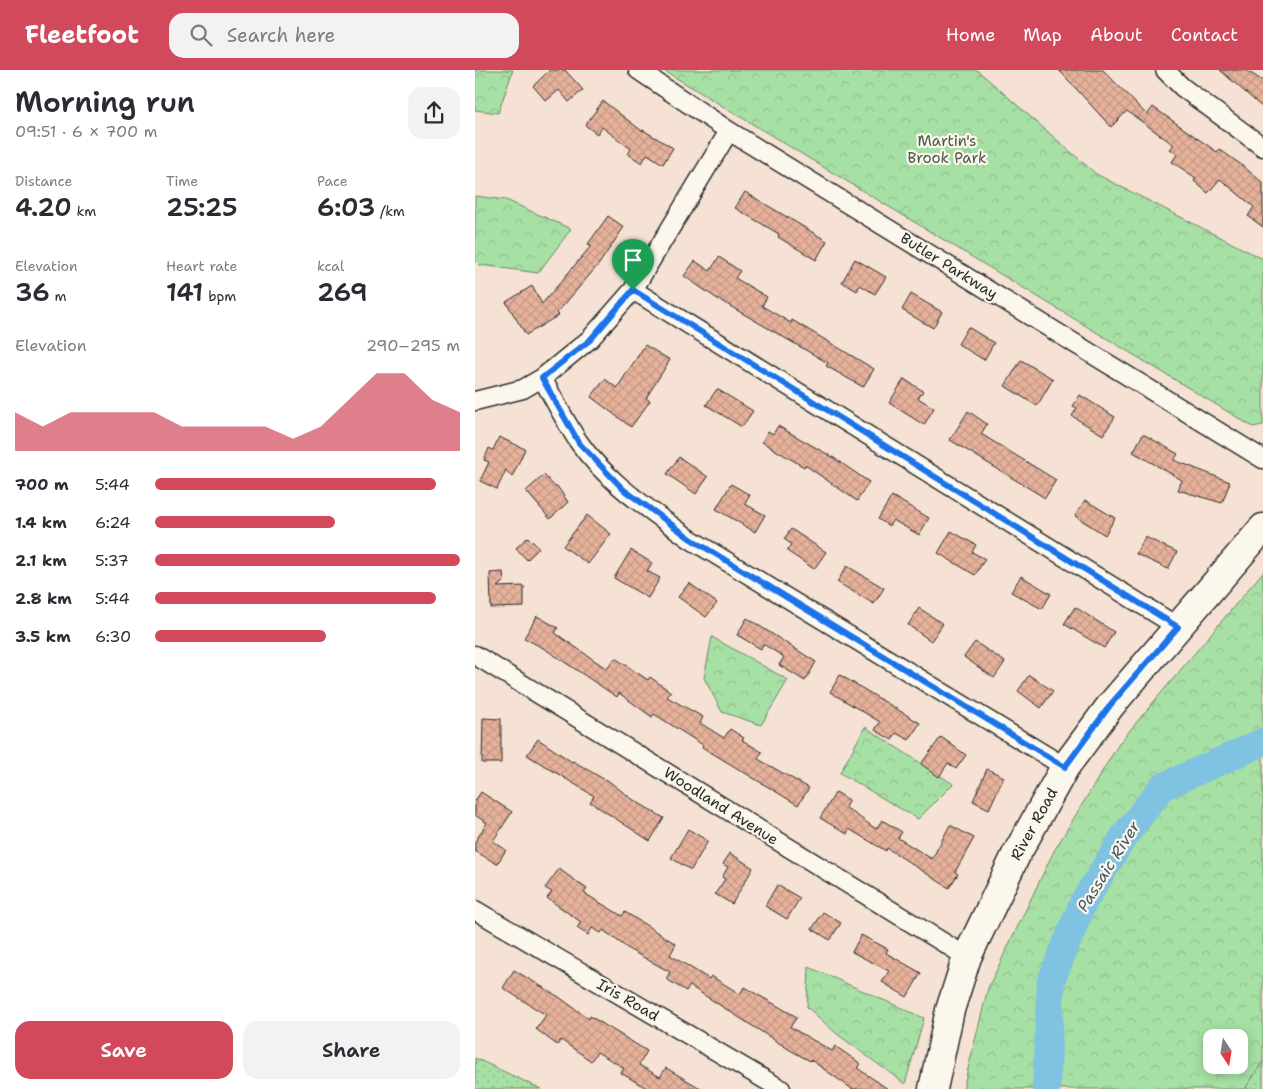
<!DOCTYPE html>
<meta charset="utf-8">
<style>
:root{--surface:#fff;--page:#f2f2f3;--text:#2b2b33;--muted:#7c7c81;--accent:#d1495b}
body{margin:0;font-family:"Shantell Sans",sans-serif;background:var(--page);color:var(--text);height:100vh;display:flex;flex-direction:column;font-size:19px;white-space:nowrap}
*{box-sizing:border-box;margin:0}
p{font-size:16px;color:var(--muted)}
.icon{flex:none;width:28px;height:28px;fill:none;stroke:currentColor;stroke-width:2;stroke-linecap:round;stroke-linejoin:round}
.map{position:relative;flex:1;overflow:hidden}
.sheet{display:flex;flex-direction:column;background:var(--surface);width:475px}
.sheet>*{flex:none}
.needle{width:32px;rotate:168deg}
.buttons{position:absolute;left:728px;top:959px;display:grid;gap:10px}
.buttons a{display:grid;place-items:center;width:45px;height:45px;border-radius:10px;background:var(--surface);box-shadow:0 2px 12px #0003;font-size:25px}
.pin{position:absolute;display:grid;place-items:center;width:42px;height:42px;color:#fff;margin:-51px -21px;border-radius:50% 50% 50% 0;rotate:-45deg;box-shadow:0 0 5px #0007}
.pin .icon{rotate:45deg}
.round{display:grid;place-items:center;flex:none;width:52px;height:52px;border-radius:15px;background:var(--page)}
.summary{display:flex;align-items:center;justify-content:space-between;height:85px;padding:0 15px}
h1{font-size:28px;font-weight:600;line-height:38px}
.stats{display:grid;grid-template-columns:repeat(3,1fr);gap:8px;height:85px;padding:5px 15px}
.stats div{display:grid;align-content:center}
.stats b{font-size:25px;font-weight:600}
.stats small{font-size:14px;font-weight:400}
.stats p{font-size:14px}
.chart{height:140px;padding:10px 15px}
.chart p{display:flex;justify-content:space-between}
.chart svg{width:100%;height:90px;margin-top:5px;fill:var(--accent);opacity:.7}
.action{display:flex;gap:10px;margin-top:auto;padding:10px 15px}
.action a{flex:1;height:58px;border-radius:15px;background:var(--accent);color:#fff;font-size:20px;font-weight:600;line-height:58px;text-align:center}
.action a+a{background:var(--page);color:var(--text)}
ul{padding:0 15px;list-style:none;font-size:16px}
li{display:grid;grid-template-columns:80px 60px 1fr;align-items:center;height:38px}
li i{height:12px;border-radius:6px;background:var(--accent)}
header{display:flex;align-items:center;gap:30px;box-sizing:border-box;height:70px;padding:0 25px;background:var(--accent);color:#fff}
header strong{font-size:24px}
nav{display:flex;gap:28px;margin-inline-start:auto;font-size:18px}
.search{width:350px;height:45px;background:var(--page);display:flex;align-items:center;gap:12px;box-sizing:border-box;padding:0 18px;border-radius:15px;color:var(--muted);font-size:19px}
main{display:flex;flex:1;min-height:0}
.map>svg:first-child{display:block}
.green{fill:url(#green-dots);stroke:#698668}
.forest{fill:url(#forest-crowns);stroke:#698668;fill-rule:evenodd}
.lines{fill:none;stroke-linecap:round;stroke-linejoin:round}
.river{stroke:#80c2e1;stroke-width:28}
.building{fill:url(#building-cross-hatch);stroke:#2b2b2b}
.minor-casing{stroke:#2b2b2b;stroke-width:21}
.primary-casing{stroke:#2b2b2b;stroke-width:31}
.minor{stroke:#fbf7ec;stroke-width:18}
.primary{stroke:#fbf7ec;stroke-width:28}
.route-casing{stroke:#fff;stroke-width:10}
.route{stroke:#1a73e8;stroke-width:6}
.labels{text-anchor:middle;stroke-width:4.5;stroke-linejoin:round;paint-order:stroke}
.park-label{font-size:15px;fill:#4a5849;stroke:#fbf7ec}
.street-label{font-size:15px;fill:#2b2b2b;stroke:#fbf7ec}
.water-label{font-size:16px;font-style:italic;fill:#445862;stroke:#fbf7ec}
</style>
<header>
<strong>Fleetfoot</strong>
<div class="search"><svg class="icon" aria-label="search" viewBox="0 0 24 24"><circle cx="10" cy="10" r="6"/><path d="M15 15l6 6"/></svg>Search here</div>
<nav><a>Home</a><a>Map</a><a>About</a><a>Contact</a></nav>
</header>
<main>
<section class="sheet">
<div class="summary"><div><h1>Morning run</h1><p>09:51 · 6 × 700 m</p></div><a class="round"><svg class="icon" aria-label="share" viewBox="0 0 24 24"><path d="M12 15V3M7 8l5-5 5 5M5 13v7h14v-7"/></svg></a></div>
<div class="stats">
<div><p>Distance</p><b>4.20<small> km</small></b></div>
<div><p>Time</p><b>25:25</b></div>
<div><p>Pace</p><b>6:03<small> /km</small></b></div>
</div>
<div class="stats">
<div><p>Elevation</p><b>36<small> m</small></b></div>
<div><p>Heart rate</p><b>141<small> bpm</small></b></div>
<div><p>kcal</p><b>269</b></div>
</div>
<div class="chart"><p><span>Elevation</span>290–295 m</p>
<svg viewBox="0 0 160 44" preserveAspectRatio="none"><path d="M0 44V25L10 32L20 25L30 25L40 25L50 25L60 32L70 32L80 32L90 32L100 38L110 32L120 19L130 6L140 6L150 19L160 25V44z"/></svg>
</div>
<ul>
<li><b>700 m</b>5:44<i style="width:92%"></i></li>
<li><b>1.4 km</b>6:24<i style="width:59%"></i></li>
<li><b>2.1 km</b>5:37<i style="width:100%"></i></li>
<li><b>2.8 km</b>5:44<i style="width:92%"></i></li>
<li><b>3.5 km</b>6:30<i style="width:56%"></i></li>
</ul>
<div class="action"><a>Save</a><a>Share</a></div>
</section>
<div class="map">
<svg width="788" height="1019" viewBox="0 0 788 1019">
<defs>
<pattern id="green-dots" width="8" height="8" patternUnits="userSpaceOnUse" patternTransform="scale(1.25)"><rect width="8" height="8" fill="#a7e0a4"/><path d="M2 2h.1M6 6h.1" fill="none" stroke="#90c08d" stroke-width="1.8" stroke-linecap="round"/></pattern>
<pattern id="forest-crowns" width="20" height="18" patternUnits="userSpaceOnUse" patternTransform="scale(1.25)"><rect width="20" height="18" fill="#a7e0a4"/><path d="M2 6a3 3 0 1 1 6 0M12 15a3 3 0 1 1 6 0" fill="none" stroke="#90c08d"/></pattern>
<pattern id="building-cross-hatch" width="8" height="8" patternUnits="userSpaceOnUse" patternTransform="scale(1.25)"><rect width="8" height="8" fill="#e7b29b"/><path d="M0 0l8 8M0 8l8-8" fill="none" stroke="#c69986"/></pattern>
</defs>
<rect width="100%" height="100%" fill="#f5e2d4"/>
<filter id="ink" filterUnits="userSpaceOnUse"><feTurbulence type="fractalNoise" baseFrequency=".02" numOctaves="2"/><feDisplacementMap in="SourceGraphic" scale="10" xChannelSelector="R" yChannelSelector="G"/><feConvolveMatrix kernelMatrix="1 2 1 2 8 2 1 2 1" color-interpolation-filters="sRGB"/></filter>
<g filter="url(#ink)">
<path class="green" d="M0 988 66 1019H0Z
M788 991V1019H770Z"/>
<path class="forest" d="M0 0H38L23 43 0 40Z
M188 0H502L621 104 788 189V355L778 357Z
M0 126 31 130 96 159 63 203 5 195 0 190Z
M788 502V991L770 1019H488L513 918 579 781 645 672ZM736 968H764V995H736Z
M237 567 313 610 286 655 247 642 229 608Z
M390 657 478 714 443 749 365 703Z
M334 897 449 948 430 1014 362 964 332 937Z"/>
<g class="lines">
<path class="river" d="M571 1019 576 911 608 833 650 765 687 717 788 672"/>
</g>
<path class="building" d="M75 0H90L108 20 94 32 84 20 71 31 58 16Z
M584 0H628L672 45 678 37 742 82 744 79 768 96 788 113V157L773 146 779 137 745 109 733 123 719 111 721 108 697 92 702 84 695 79 699 75 652 41 636 57Z
M745 0H771L788 11V38Z
M128 31 167 61 168 60 198 78 188 94 172 84 167 93 153 84 156 79 127 57 122 64 110 55Z
M270 122 352 171 341 190 303 167 304 164 260 138Z
M133 146 149 157 124 194 82 243 84 245 51 265 31 232 57 216 67 234 116 176 113 174Z
M244 187 265 201 260 208 292 227 287 236 316 253 317 250 399 299 388 317 351 296 353 293 241 228 209 206 220 191 235 201Z
M380 189 411 207 400 224 385 215 382 221 367 212Z
M436 224 467 242 458 258 427 240Z
M493 257 519 273 509 290 483 274Z
M170 275 195 290 171 328 175 331 156 357 116 327 130 309 142 318Z
M546 290 578 309 562 336 530 316Z
M429 309 448 321 443 328 459 338 449 355 414 333Z
M242 319 278 341 267 357 231 335Z
M605 325 640 347 628 365 597 346 602 338 598 336Z
M493 341 512 354 506 364 581 410 570 428 475 370Z
M303 356 359 388 394 412 382 431 330 395 329 397 287 372 293 361 298 364Z
M668 364 703 384 699 390 755 412 747 433 703 420 707 410 658 382Z
M24 367 50 379 37 407 31 400 22 419 5 411 14 392 9 390 14 378 18 380Z
M204 387 233 407 221 424 192 404Z
M69 405 80 417 82 416 93 432 75 449 51 421Z
M256 414 275 425 270 434 290 445 280 462 241 439Z
M417 426 454 448 444 465 418 450 414 456 403 449Z
M610 430 640 448 630 465 600 446Z
M112 445 136 464 113 494 88 476Z
M316 459 351 482 339 499 312 481 316 474 309 469Z
M476 461 501 475 497 482 510 489 500 505 463 483Z
M53 467 64 478 52 490 41 478Z
M670 467 702 482 693 499 661 484Z
M156 480 177 493 172 501 185 508 173 528 139 508Z
M372 496 409 518 399 534 362 512Z
M28 502 29 511 22 517 49 516V537L16 538 15 503Z
M546 506 576 524 567 539 536 522Z
M214 513 242 533 231 547 203 527Z
M600 537 639 562 629 578 589 554Z
M444 538 468 554 456 571 433 555Z
M62 546 83 558 80 563 132 599 140 588 173 610 175 607 196 622 192 627 228 647 225 653 249 668 255 659 269 668 267 670 287 682 283 689 334 718 323 735 227 677 228 675 179 644 177 647 144 623 142 627 70 579 49 568Z
M272 548 341 592 330 611 304 595 309 587 288 574 286 579 262 565Z
M500 572 530 592 519 608 489 587Z
M365 605 445 653 434 670 421 663 417 670 400 660 405 652 355 622Z
M554 605 578 621 566 638 543 621Z
M8 648 26 649V693H7Z
M466 667 491 685 481 699 473 693 464 707 446 694Z
M63 669 97 692 98 691 130 710 131 709 157 729 189 748 175 771 115 732 119 726 52 685Z
M512 699 529 707 514 739 498 731Z
M6 722 37 742 18 771 31 780 22 794 0 781V772L12 753 0 745V731Z
M361 722 374 730 370 737 401 759 407 750 427 762 423 768 457 789 475 755 499 768 480 802 483 804 474 818 412 778 411 781 374 759 372 764 345 748Z
M213 759 233 771 216 800 196 788Z
M255 783 278 798 257 834 240 824 250 809 247 807 253 797 248 794Z
M84 799 112 819 109 823 147 846 150 842 201 874 195 885 234 909 236 906 265 924 269 917 322 947 315 957 357 981 360 976 386 994 382 998 413 1019H377L336 990 335 991 315 980 215 916 211 921 191 909 195 902 155 880 128 860 126 863 117 858 113 865 102 858 106 852 72 828 77 822 70 818Z
M302 815 325 828 312 849 290 836Z
M348 842 366 853 355 870 337 859Z
M386 865 413 879 411 883 446 903 432 927 407 912 414 901 377 882Z
M39 900 84 927 114 949 115 946 172 981 164 995 185 1007 191 998 227 1019H173L146 1003 149 998 122 982 116 991 86 970 82 975 61 959 71 945 28 918Z"/>
<g class="lines">
<g class="minor-casing">
<path id="minor" d="M163 0 254 61 788 389
M690 0 707 17 788 77
M158 220 703 557
M67 308C79 329 90 351 103 371 131 412 177 441 215 469L590 697
M0 331 48 319 67 308 115 269 158 220 254 61
M0 585 492 887
M0 840 306 1019"/>
</g>
<g class="primary-casing">
<path id="primary" d="M458 1019 475 940 492 887 541 785 590 697 636 635 788 458"/>
</g>
<use href="#minor" class="minor"/>
<use href="#primary" class="primary"/>
</g>
</g>
<g class="lines" filter="url(#ink)">
<g class="route-casing">
<path id="route" d="M158 220 703 557 636 634 590 697 216 469 185 446 149 420 104 373 67 308 115 270Z"/>
</g>
<use href="#route" class="route"/>
</g>
<g class="labels">
<g class="park-label">
<text x="472" y="76">Martin's<tspan x="472" dy="17">Brook Park</tspan></text>
</g>
<g class="street-label">
<text transform="translate(474 196) rotate(32)" y="5">Butler Parkway</text>
<text transform="translate(246 736) rotate(32)" y="5">Woodland Avenue</text>
<text transform="translate(559 754) rotate(-61)" y="5">River Road</text>
<text transform="translate(153 930) rotate(30)" y="5">Iris Road</text>
</g>
<g class="water-label">
<text transform="translate(633 796) rotate(-58)" y="6">Passaic River</text>
</g>
</g>
</svg>
<div class="buttons">
<a><svg class="needle" viewBox="-14 -14 28 28"><path d="M0-13l5 13h-10z" fill="#e53935"/><path d="M0 13l5-13h-10z" fill="#7c7c81"/></svg></a>
</div>
<div class="pin" style="left:158px;top:220px;background:#1e9e55"><svg class="icon" aria-label="arrive" viewBox="0 0 24 24"><path d="M6 21V4h12l-3 4 3 4H6"/></svg></div>
</div>
</main>
